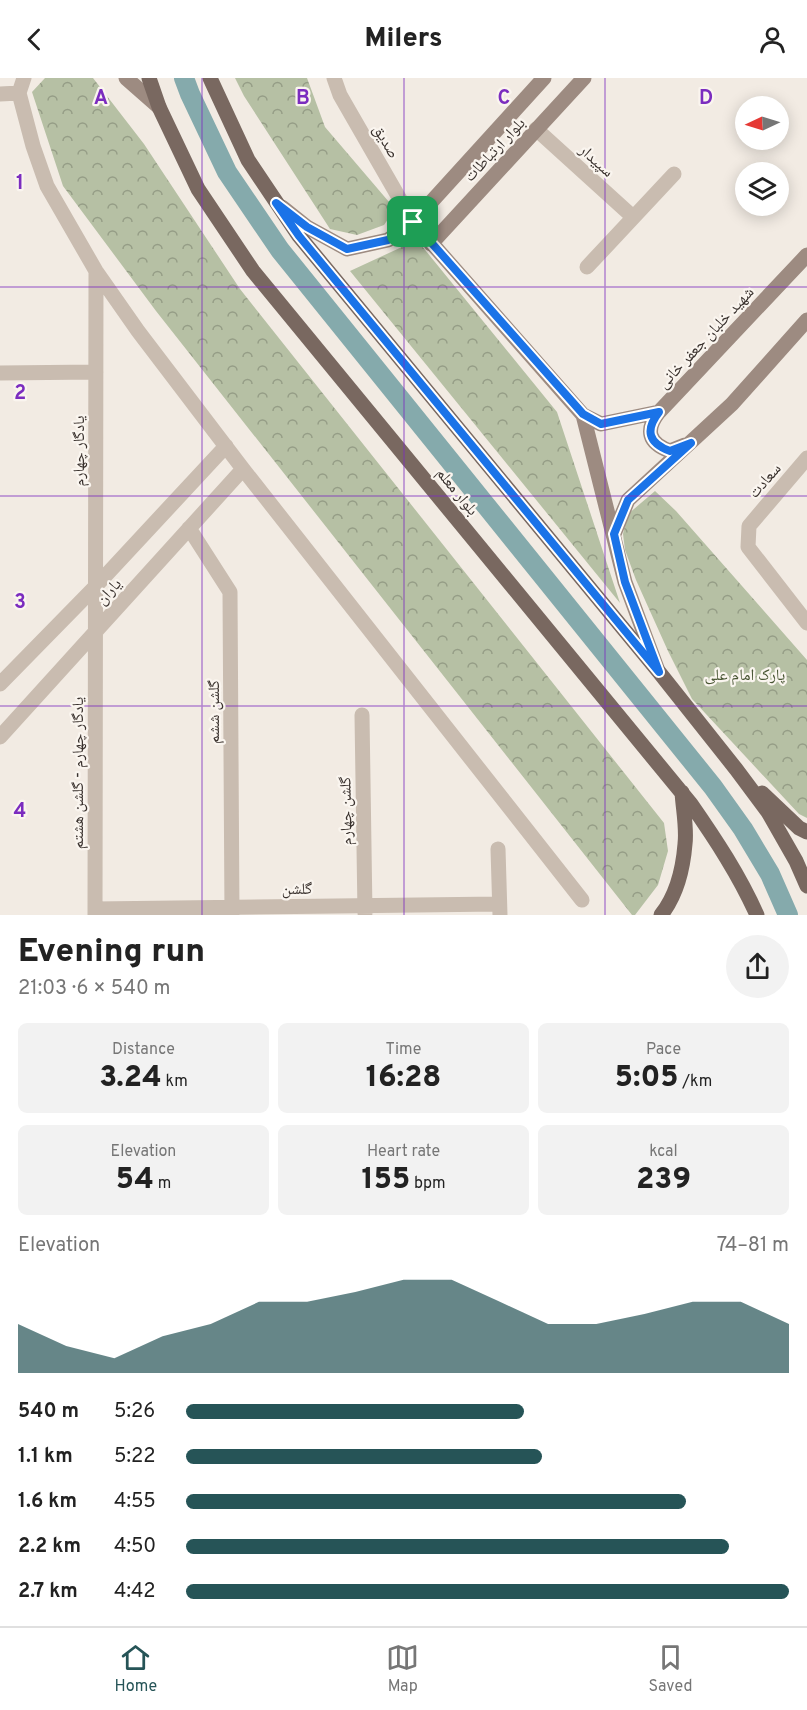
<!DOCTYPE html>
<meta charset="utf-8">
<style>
:root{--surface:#fff;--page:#f2f2f2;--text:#222;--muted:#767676;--line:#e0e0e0;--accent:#265457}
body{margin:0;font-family:Overpass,"Noto Naskh Arabic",sans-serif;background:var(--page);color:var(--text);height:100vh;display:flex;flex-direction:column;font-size:22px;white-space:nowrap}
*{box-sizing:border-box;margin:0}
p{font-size:20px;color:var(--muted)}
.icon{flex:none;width:33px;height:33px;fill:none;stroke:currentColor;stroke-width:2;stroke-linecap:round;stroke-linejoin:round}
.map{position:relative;height:837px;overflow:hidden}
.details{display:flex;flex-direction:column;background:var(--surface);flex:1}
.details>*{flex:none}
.needle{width:39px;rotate:266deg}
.controls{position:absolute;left:735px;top:18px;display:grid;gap:12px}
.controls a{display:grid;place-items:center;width:54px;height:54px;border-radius:50%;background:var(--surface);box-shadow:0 3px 15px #0003;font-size:30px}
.pin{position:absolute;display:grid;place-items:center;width:51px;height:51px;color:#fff;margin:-26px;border-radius:12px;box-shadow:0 3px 9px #0006}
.round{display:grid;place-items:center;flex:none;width:63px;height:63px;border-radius:32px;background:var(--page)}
.overview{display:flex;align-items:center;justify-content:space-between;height:102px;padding:0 18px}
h1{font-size:33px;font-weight:800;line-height:45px}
.metrics{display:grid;grid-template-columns:repeat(3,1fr);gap:9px;height:102px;padding:6px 18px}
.metrics div{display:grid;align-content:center;border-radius:9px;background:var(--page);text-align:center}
.metrics b{font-size:30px;font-weight:800}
.metrics small{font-size:16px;font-weight:400}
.metrics p{font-size:16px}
.chart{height:168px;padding:12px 18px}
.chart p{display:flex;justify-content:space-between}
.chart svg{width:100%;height:108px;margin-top:6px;fill:var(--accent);opacity:.7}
ul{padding:0 18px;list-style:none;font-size:20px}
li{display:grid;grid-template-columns:96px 72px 1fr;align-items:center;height:45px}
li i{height:15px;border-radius:8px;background:var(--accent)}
header{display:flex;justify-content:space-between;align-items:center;height:78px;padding:0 18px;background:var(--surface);font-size:27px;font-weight:800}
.tabs{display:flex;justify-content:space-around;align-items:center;height:84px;border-top:2px solid var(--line);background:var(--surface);font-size:16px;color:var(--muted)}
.tabs a{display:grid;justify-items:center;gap:3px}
.tabs .on{color:var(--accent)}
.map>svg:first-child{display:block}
.park{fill:url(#park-crowns)}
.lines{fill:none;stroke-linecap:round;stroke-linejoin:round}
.canal{stroke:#85aaac;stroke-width:20}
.street{stroke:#c9bcb0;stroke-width:15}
.secondary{stroke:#9d8b81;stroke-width:15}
.primary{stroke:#796860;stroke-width:15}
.route-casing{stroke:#fff;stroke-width:12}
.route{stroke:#1a73e8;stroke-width:8}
.grid{fill:none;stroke:#7b2cbf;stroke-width:1.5;stroke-opacity:0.55}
.labels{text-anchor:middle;stroke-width:4.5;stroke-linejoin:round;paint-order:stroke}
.street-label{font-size:16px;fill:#39312d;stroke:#faf5ef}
.park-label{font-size:16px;fill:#485533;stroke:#faf5ef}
.grid-label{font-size:20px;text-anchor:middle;font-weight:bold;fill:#7b2cbf;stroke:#faf5ef;stroke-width:4.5;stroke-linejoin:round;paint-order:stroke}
</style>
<header><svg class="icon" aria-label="back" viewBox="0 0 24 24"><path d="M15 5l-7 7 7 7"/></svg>Milers<svg class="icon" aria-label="person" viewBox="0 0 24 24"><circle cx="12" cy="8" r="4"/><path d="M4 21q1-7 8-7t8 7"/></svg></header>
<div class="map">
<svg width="807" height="837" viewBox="0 0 807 837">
<defs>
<pattern id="park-crowns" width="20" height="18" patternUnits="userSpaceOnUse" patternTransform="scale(1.5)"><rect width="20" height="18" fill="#b6c0a4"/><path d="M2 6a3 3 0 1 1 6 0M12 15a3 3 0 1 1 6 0" fill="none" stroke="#959d86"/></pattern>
</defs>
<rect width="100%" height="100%" fill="#f2ebe3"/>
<path class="park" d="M45 0H93L144 66 240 211 664 745 668 773 658 807 635 837H632L156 233 63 108 32 14Z
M235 0H307L325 49 395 131 384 147 357 157 330 151 244 18Z
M417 162 557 334 620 525 350 193Z
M655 413 676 433 807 582V740L799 736 692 621 668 573 636 502 625 472 623 456 627 437Z"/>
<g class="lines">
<path class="canal" d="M184 0 190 16 227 94 280 172 713 709 743 751 770 796 788 837"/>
<path class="street" d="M334 0 340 17 413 144
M19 15 24 0
M0 16 19 15 33 68 47 108 96 193 138 253 243 391 582 822
M536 51 633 139
M587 189 674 96
M0 295 96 294
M807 380 749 448 748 469 807 545
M189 450 230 514 232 837
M0 606 95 509 226 368
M362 637 365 835
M0 659 243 391
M498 771 500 837
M95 831 499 826
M95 837 96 193"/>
<path class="secondary" d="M126 0 159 29
M282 129 307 149 347 171 388 162 413 144 544 0
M413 144 583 337 625 504 657 590
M431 166 584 0
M659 334C645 352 648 365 670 373L685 367
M583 337 601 346 659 334 807 177
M614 456 628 422 732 326 807 242"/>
<path class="primary" d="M149 0 159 29 198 111 253 193 691 726C716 762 739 797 757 837
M210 0 248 82 299 158 659 594 736 691 768 734 796 783 807 808
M762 715 799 750 807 754
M661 837C676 818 683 791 685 766 687 750 683 731 682 714"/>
</g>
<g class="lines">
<g class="route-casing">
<path id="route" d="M276 125 307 149 347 171 388 162 413 144 583 336 601 346 659 334C645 352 648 365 670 373L691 365 628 422 614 456 625 504 659 594 299 158Z"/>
</g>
<use href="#route" class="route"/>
</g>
<path class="grid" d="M202 0V837M404 0V837M605 0V837M0 209H807M0 418H807M0 628H807"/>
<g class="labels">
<g class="street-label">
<text transform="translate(387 63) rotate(60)" y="6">صدیق</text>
<text transform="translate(494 71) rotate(-47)" y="6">بلوار ارتباطات</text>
<text transform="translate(597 82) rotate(42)" y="6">سپیدار</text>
<text transform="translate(705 259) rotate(-47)" y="6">شهید خلبان جعفر خانی</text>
<text transform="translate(78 373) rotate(-90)" y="6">یادگار چهارم</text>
<text transform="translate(764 402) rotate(-49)" y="6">سعادت</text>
<text transform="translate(458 413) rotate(51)" y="6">بلوار معلم</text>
<text transform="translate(108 513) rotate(-48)" y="6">یاران</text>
<text transform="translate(213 634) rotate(-90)" y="6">گلشن ششم</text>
<text transform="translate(77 695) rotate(-90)" y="6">یادگار چهارم - گلشن هشتم</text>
<text transform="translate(345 733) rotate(-91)" y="6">گلشن چهارم</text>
<text transform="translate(297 810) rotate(-1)" y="6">گلشن</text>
</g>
<g class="park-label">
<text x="745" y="602">پارک امام علی</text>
</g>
</g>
<g class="grid-label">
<text x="101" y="26">A</text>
<text x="303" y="26">B</text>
<text x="504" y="26">C</text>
<text x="706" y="26">D</text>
<text x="20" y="111">1</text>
<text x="20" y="321">2</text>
<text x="20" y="530">3</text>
<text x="20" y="739">4</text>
</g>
</svg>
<div class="controls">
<a><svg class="needle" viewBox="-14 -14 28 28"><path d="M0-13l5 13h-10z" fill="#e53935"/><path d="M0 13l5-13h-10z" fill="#767676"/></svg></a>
<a><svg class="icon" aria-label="layers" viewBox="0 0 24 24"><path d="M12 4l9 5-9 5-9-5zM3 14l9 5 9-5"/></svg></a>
</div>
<div class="pin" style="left:413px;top:144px;background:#1e9e55"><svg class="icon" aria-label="arrive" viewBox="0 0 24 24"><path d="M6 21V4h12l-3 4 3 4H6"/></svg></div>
</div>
<section class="details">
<div class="overview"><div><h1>Evening run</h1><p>21:03 · 6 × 540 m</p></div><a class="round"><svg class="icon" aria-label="share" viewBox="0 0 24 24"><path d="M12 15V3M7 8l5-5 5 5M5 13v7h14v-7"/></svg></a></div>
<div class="metrics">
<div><p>Distance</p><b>3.24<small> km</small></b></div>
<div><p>Time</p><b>16:28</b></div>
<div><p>Pace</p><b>5:05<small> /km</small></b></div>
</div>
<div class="metrics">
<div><p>Elevation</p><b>54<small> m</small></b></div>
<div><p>Heart rate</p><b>155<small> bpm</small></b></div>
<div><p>kcal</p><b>239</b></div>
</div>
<div class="chart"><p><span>Elevation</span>74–81 m</p>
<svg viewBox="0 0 160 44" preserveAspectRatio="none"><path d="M0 44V24L10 33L20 38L30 29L40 24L50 15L60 15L70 11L80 6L90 6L100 15L110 24L120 24L130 20L140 15L150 15L160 24V44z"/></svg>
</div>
<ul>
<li><b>540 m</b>5:26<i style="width:56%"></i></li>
<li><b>1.1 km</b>5:22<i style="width:59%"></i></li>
<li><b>1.6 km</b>4:55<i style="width:83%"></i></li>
<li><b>2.2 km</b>4:50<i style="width:90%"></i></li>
<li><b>2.7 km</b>4:42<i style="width:100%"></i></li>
</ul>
</section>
<nav class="tabs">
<a class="on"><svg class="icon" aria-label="home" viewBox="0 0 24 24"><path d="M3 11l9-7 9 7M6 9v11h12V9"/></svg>Home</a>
<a><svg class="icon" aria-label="map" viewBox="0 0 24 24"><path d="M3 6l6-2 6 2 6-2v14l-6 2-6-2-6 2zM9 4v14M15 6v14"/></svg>Map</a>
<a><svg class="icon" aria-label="saved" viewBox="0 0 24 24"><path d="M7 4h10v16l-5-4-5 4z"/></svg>Saved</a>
</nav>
